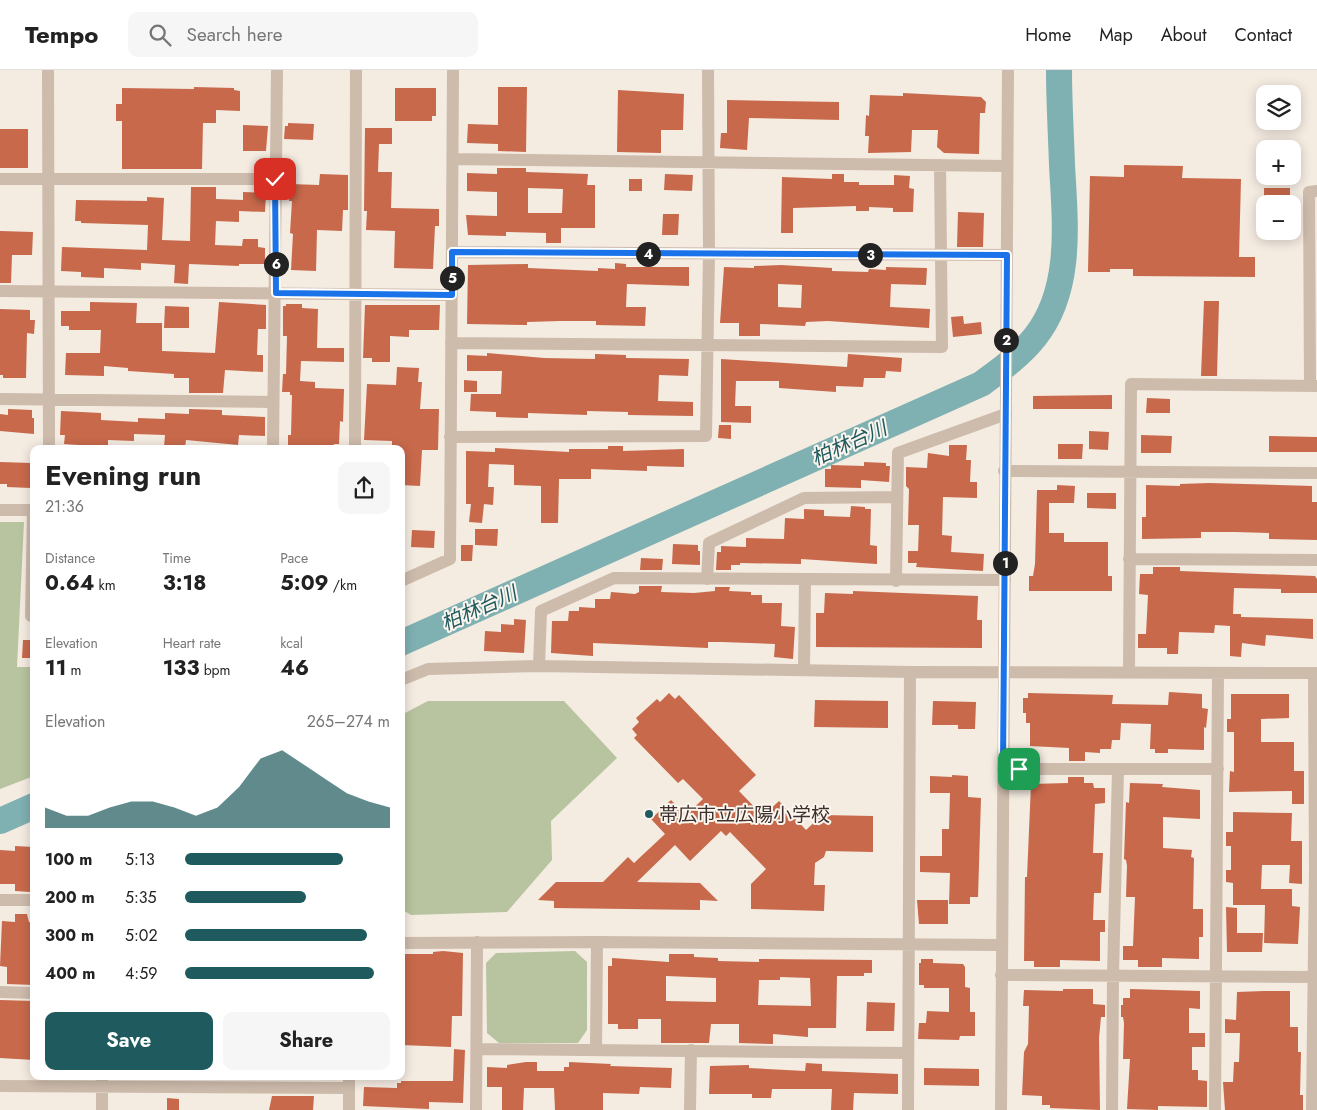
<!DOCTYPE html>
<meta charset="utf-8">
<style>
:root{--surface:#fff;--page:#f6f6f6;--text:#222;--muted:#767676;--line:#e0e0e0;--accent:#1f5a5e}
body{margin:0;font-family:Jost,"Noto Sans JP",sans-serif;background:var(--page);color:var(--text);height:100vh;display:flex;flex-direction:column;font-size:19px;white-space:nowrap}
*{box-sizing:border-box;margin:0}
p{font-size:16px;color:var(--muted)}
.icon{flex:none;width:28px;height:28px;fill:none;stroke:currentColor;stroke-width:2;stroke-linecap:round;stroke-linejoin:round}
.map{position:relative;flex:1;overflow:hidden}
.drawer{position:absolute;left:30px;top:375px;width:375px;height:635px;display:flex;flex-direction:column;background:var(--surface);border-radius:10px;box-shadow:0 2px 12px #0003}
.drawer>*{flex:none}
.buttons{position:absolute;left:1256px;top:15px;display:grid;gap:10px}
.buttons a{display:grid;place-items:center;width:45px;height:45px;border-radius:10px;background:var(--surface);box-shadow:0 2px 12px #0003;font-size:25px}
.pin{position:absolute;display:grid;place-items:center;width:42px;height:42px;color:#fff;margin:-21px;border-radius:10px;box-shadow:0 2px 8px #0006}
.km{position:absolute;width:25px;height:25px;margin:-12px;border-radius:50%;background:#222;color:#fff;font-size:14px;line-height:25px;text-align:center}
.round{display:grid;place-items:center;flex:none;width:52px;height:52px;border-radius:10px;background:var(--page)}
.headline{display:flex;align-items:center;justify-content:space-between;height:85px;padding:0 15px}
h1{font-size:28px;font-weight:700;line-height:38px}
.metrics{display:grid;grid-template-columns:repeat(3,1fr);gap:8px;height:85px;padding:5px 15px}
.metrics div{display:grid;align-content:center}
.metrics b{font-size:21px;font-weight:700}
.metrics small{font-size:14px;font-weight:400}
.metrics p{font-size:14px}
.chart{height:140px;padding:10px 15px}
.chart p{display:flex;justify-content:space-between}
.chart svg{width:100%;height:90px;margin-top:5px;fill:var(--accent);opacity:.7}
.button{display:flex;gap:10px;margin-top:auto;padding:10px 15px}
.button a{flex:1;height:58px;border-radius:10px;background:var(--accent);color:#fff;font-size:20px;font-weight:700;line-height:58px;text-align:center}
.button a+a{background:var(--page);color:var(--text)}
ul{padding:0 15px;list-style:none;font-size:16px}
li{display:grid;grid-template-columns:80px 60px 1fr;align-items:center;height:38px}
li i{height:12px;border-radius:6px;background:var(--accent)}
header{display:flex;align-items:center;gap:30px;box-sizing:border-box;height:70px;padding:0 25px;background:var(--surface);border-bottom:1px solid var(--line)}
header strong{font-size:24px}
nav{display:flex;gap:28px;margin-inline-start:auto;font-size:18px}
.search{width:350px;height:45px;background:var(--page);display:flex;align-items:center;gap:12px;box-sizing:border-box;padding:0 18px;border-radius:10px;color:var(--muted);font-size:19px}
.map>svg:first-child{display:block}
.green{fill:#b8c4a0}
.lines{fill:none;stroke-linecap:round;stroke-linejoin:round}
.river{stroke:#7fb0b2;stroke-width:26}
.building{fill:#c8694b;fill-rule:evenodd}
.minor{stroke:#cdbbac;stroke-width:12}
.tertiary{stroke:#cdbbac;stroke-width:12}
.route-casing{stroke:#fff;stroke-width:10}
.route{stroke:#1a73e8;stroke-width:6}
.poi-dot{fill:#1f5a5e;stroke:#fbf5ee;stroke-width:2}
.labels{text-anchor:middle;stroke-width:4;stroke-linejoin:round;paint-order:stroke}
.poi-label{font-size:19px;fill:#3b302b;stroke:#fbf5ee;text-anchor:start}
.water-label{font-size:20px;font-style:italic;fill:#1f5a5e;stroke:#fbf5ee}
</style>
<header>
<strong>Tempo</strong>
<div class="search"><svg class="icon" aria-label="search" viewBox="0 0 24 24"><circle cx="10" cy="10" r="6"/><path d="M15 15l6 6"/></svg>Search here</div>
<nav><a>Home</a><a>Map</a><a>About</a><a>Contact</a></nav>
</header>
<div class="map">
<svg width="1317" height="1040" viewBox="0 0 1317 1040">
<rect width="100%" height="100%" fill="#f4ebe1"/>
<path class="green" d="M0 452H24L17 597H34V706L0 719Z
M428 631H564L617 688 551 751 552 790 507 842 411 845 401 839V645Z
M575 881 587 892V960L578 973H499L487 963 486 893 496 883Z"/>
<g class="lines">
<path class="river" d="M401 573 981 314C1000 300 1020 286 1035 267 1073 219 1065 152 1062 95 1061 63 1059 32 1059 0
M0 751 34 736"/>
</g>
<path class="building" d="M194 17 234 18V20L240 21V41L216 40V53H203L202 99H122V51H116V34H122V18L194 19Z
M498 17H527L526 82 498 81V74L467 73 468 54 498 55Z
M395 18H436V46H432V51H395Z
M618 20 684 24 683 60H661V83L617 82Z
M903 23 981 27 986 32 985 43H980L979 84 944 83 937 77 938 60H912L911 82 868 83 869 66H865L866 45 869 46 870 25 903 26Z
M727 30 839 32V50L749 48 747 80 720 78 721 63H727Z
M288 53 314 54 313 70 284 69 285 56H288Z
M243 55 268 56 266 81H243Z
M365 58H392V74H379L378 102H392L391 138 439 139V156H435L433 199 394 198 395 161 366 160 367 141H364Z
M0 59H28V98H0Z
M1124 95 1183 96 1182 108 1241 109 1239 187H1255V207L1133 206V199H1110V202H1088L1090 106 1124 107Z
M497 98H526V102L588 104 587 115H595V158H561V173H546V163L506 162V166L468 165 466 145 497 146V122L467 121V103L497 104ZM528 118 563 119 562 143H528Z
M320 104 348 105V140H343L342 161 317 160 316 201 291 200 293 164 290 163 292 131H289L290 114 319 115Z
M665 104 693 105 692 121 664 120Z
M832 104H844V112H859V115H894V105L910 106 909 118 914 119 913 142H893V138L869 137V141H856V136L793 138V163H781L782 107 832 109Z
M629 109H642V121H629Z
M191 117H216V129L243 130V122L266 123 265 142 239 141V152L216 151 215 175 242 176 243 169H258V177L265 178V194H239V196L189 194 188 214 174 213 175 195 141 193V200L104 198V208L81 207V202L61 201 62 177 147 180 148 155 81 153V151H75L76 130 147 131V127L164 128 162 170 190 171Z
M1264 118H1290V134H1264Z
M958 142 984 143 983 177H957Z
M663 144H679L678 165H662Z
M0 161 33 162 32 185H12L11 213H0Z
M615 193 626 194V197H689V216L627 214 626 237H646L645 256 596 255V251H560L527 252V255L467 254 468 195 528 194V198L598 201V198L615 199Z
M781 195 832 198V201L868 202 869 199 886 200V197L927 198 926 215 891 214 890 237 930 239 929 258 828 251 806 252 805 256 760 254V266H739V253H720L724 197 754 198V196ZM778 214 802 215 801 238 778 237Z
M1204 231H1219L1217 306H1201Z
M90 232 137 233 136 253H162V281L215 283 219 232 266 235V259H258L257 285H263V302L225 300 223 323H189V308H174V304L128 301V298L104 296V306L65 305 66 283H100L101 260H69V256H61V241H90Z
M286 234H302V238L318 239 317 278H344V292L301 291 300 311 315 312V318L344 319 343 352 340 351 339 374H334L333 377 288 379V365H291L292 325H290V322H282L283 304H286L287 266H283V236H286Z
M365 235H440L439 260H409V267L390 266V292H372V288H363Z
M165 236 189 237V258H164Z
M0 239 30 240V250H35L34 264 27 263 26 308H3V305H0Z
M963 246 964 254 981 252 982 264 953 267 951 247Z
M487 283 544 288 595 289V284L626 285V288L689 289 688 306 659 305 658 331 693 332V346L628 345V342L587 341V345L528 343V348L496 347V342L470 341 471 324H501L502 301H467V285L487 286Z
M848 284 902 288 901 302 886 301 885 308H864L863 317 836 316V322L779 318V311H736L735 336H751V353L721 352V289L847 297Z
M397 297 419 298 418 312H422L420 339H439L438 380H422L420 416 401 415V379H392V371L364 370 367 314 396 315Z
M464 310 477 311V322H464Z
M1112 325V339H1033V326Z
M1147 328 1170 329V343H1146Z
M8 339 32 340V348H34V364L0 361V344L8 345Z
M189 339 222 340V345L265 347V366L239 365 238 375 186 370 185 378 164 377 165 365 134 364V371L108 370V377L64 374 65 365H60L61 341 101 343V350L138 352V348L165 349V343L189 344Z
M719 355H731V369L718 368Z
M1089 361 1109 362 1108 380 1089 379Z
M1141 365 1172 366 1171 383H1141Z
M1269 366 1317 367V382H1269Z
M1058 374H1083L1082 389H1058Z
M949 375H967L966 390H971L970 412H977V428L943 427 942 465 952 466 951 482 984 484 983 501 916 497 917 493H908V481H918L919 455H908L909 419 906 416V397L927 398 928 383 949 386Z
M608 376H623V381L684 379V397L647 396V401L591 399V409H559L558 453H541V416L514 415V395L489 394 488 417H494L493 435 484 434 482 453 469 452 471 434H466V381L495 382V378L569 382V379H608Z
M0 392 32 393 31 418 7 417V414H0Z
M864 392 886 393V396H890L889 412 861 410V418L825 417V399H831V395L864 396Z
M1209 413 1312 416V432H1317V470L1269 469V463L1235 462H1201V468L1142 469V447H1146V415L1180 416V414Z
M1057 415 1075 416 1074 433H1049V463H1064V472H1108V506H1112V521H1029V506H1033L1035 494 1037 420H1057Z
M1087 423H1116V439L1087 438Z
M851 436 865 437V439H871L870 475 877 476V494L801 489V494L740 493V495H731V500H716L717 482H721V476L746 477V468L784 469 785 448 804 449V439L824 440V446L850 447Z
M475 459H498L497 476 475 475Z
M412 460 435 461 434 478 411 477Z
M673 474 698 475V481H700V495L672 494Z
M461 475H473L472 491H461Z
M641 488 663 489 662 500H640Z
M1153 497H1180V501L1315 506 1317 509V523H1281V519L1234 518 1233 544H1241V547L1313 549V569L1266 565 1265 576 1242 573 1241 587 1230 586V556L1215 555 1214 563 1179 562 1178 584H1167V578H1138V564H1146L1148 525 1139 524 1140 504H1153Z
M639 516H662L661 522 694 523 715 521V517H730L729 521 751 522V525H762V533H782L781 556 795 557 793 589 774 587 775 574 722 572H708V578L593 573V586L551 583 552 551H568L569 541H579V537L595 538V529H610L611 522 635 524 639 522Z
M853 521 978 526 977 550H982V578L816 577V543H824L825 523 853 524Z
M514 549 526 550 524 583 484 581 485 561 501 562V554L514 555Z
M23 570H34V588H22Z
M1169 622 1202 624V638L1208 639 1206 658 1204 657V680L1168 679V683H1155V679H1150L1151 654 1121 653 1120 670H1112L1111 679H1100V683L1085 682V691H1069V678L1030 676V653H1026V643H1023V628H1028V623L1113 625 1112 634 1168 635Z
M669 623 675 629 679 625 756 705 739 721 763 746 779 731 806 760 822 745 873 746V782L826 781 824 787 815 793 814 815H825L824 841 751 839V814L766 799 730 762 726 766 721 761 690 791 675 775 637 812 700 813 718 831 700 830V840L554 838V831L538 830 556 812H603L628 787 634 793 665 764 651 749 671 730 686 745 703 729 683 709 678 713 634 668 637 665 632 659 639 652 636 648 657 629 660 632Z
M1231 624H1289V648L1261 649V672H1294V701H1304V734H1292V721L1229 722 1230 701 1234 702V662H1227V649H1231Z
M815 630 888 631V658L814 657Z
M933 631 976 632 975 659H958V655H932Z
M952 705 968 706V727L981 728 978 827H970V834H949L950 803 920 802V786H942V759H949L950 723H930V706L952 707Z
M1068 707H1084V713H1093L1094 718H1105V733L1095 734 1093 783H1103L1101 823H1094L1093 850H1105V862H1100V891L1060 890V897H1034V891H1024L1025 807H1027L1031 714 1068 713Z
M1130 713 1163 714 1162 717 1200 720V749L1163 747V778L1192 780 1191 787 1194 788 1193 839H1203V867H1199V889L1162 888V897H1138V890H1123V876H1133L1135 827H1126L1127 796 1126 790 1124 789 1126 732 1129 733Z
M1233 742 1292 743 1291 771H1302V814L1289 813 1290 795H1262L1261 819H1292V836L1300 837 1298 874 1264 873 1265 835H1233V813L1226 812V800H1231V776H1226V762H1233Z
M15 776 34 777 30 822 15 821V814H0V780L15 781Z
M917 830H948V854H919Z
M1226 837 1237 838V863H1263L1262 882H1227Z
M15 844H27L29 852H32L34 915 7 914V897L0 896 2 851 15 852Z
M443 881 463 883 462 946H452L451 977 401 975V884H433V882Z
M669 884H694V887L718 888V891L759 892V889L872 890V903H864V906H837L836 958H808V967L773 964V974L739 973V954H711L709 973H661V949H638V959H618V954H608V896H612V888L669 892ZM666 906 716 908V932L666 931ZM780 907 810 908 811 936 758 935 759 910H780Z
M921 889H933V893L963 894 965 897V917L970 918V942H975V966H960L959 970 918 969 919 953H926L927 941 949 942V918H924V915H919V893H921Z
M1063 919H1093V934L1105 935V947H1101L1099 968 1100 1040 1050 1038V1035H1042V1026L1022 1025 1024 982 1028 974 1029 936H1023L1024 920 1063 921Z
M1130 919 1200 921V939L1189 938V963H1205V977H1192V1000H1198V1010L1207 1011V1037L1158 1036V1040L1127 1039 1130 989H1123L1124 953 1123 947H1121V935H1123V928H1130Z
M1264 921H1290V957H1298V982H1301L1300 1025H1303V1040H1225L1223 1012H1233L1234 992H1239L1240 963H1225V949L1236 950 1237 922Z
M0 930 34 931V990L0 988Z
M867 932 895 933 894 961H866Z
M454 979 465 980 463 1033 429 1032V1039L363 1036 364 1017 397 1018V1013H401V1011H453Z
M526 992H537V1001H564V997H569V992L611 994 610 996 672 998 671 1018 640 1017 639 1024 603 1023V1040H555L554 1018H524L523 1040H502V1017H487V997L507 998V995Z
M806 993 822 994V1001L898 1004V1024L854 1023 853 1040H831L832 1019H772L771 1028H752V1024H709L710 996 749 995V998L805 1001Z
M924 998 979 999V1016L924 1015Z
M272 1006H314V1010L272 1009Z
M272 1026H314L313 1040H269Z
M167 1028 179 1029V1040H167Z"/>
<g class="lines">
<path class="minor" d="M48 0 49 379
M453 89 1007 96
M0 109H275
M452 182 1007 185
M0 221 452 225
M451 273 942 277 940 95
M1310 315 1309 122 1317 121
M1006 326 1008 0
M0 329 273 332
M450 367 706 366 709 184 708 0
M273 379 277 0
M355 379 356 0
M1004 401 1317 403
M0 440H34
M33 440 31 546H34
M1129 489 1317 490
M707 509 709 473 804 428 896 427
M401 511 450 489 453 0
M896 511 898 383 1006 344
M539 596 541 541 614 508 1005 510
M804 600 805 510
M1129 602 1131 314 1317 316
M401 610 428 599 539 596 910 602 1317 603
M1003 699H1218
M0 830H34
M401 873 597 872 1001 875
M1001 905 1317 907
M0 922 34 923
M477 979 908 983
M596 979 597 872
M102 1006V1040
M0 1016 349 1018
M349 1040V1006
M476 1040 477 872
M690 1040 691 980
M908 1040 910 602
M1112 1040 1113 905 1118 700
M1215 1040 1218 603
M1312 1040 1315 798 1314 603"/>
<path class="tertiary" d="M1001 1040 1006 326"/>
</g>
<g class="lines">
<g class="route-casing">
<path id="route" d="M275 109 276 223 452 225V182L1007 185 1003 699H1019"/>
</g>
<use href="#route" class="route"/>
</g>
<circle class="poi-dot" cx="649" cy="744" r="5"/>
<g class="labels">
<g class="poi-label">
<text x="659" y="751">帯広市立広陽小学校</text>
</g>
<g class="water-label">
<text transform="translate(849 373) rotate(-24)" y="7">柏林台川</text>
<text transform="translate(479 538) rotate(-24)" y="7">柏林台川</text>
</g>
</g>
</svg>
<div class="buttons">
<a><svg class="icon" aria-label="layers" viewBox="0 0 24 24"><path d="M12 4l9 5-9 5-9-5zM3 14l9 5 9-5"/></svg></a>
<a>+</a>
<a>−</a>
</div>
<div class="pin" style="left:1019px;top:699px;background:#1e9e55"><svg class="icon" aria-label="arrive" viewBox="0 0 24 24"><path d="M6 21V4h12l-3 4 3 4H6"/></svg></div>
<div class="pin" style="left:275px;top:109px;background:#d93025"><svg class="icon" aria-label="check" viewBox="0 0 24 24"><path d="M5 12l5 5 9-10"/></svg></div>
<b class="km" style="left:1005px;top:493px">1</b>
<b class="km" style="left:1006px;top:270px">2</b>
<b class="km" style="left:870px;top:185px">3</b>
<b class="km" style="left:648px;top:184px">4</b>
<b class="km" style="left:452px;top:208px">5</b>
<b class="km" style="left:276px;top:194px">6</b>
<section class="drawer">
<div class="headline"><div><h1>Evening run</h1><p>21:36</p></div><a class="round"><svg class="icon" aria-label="share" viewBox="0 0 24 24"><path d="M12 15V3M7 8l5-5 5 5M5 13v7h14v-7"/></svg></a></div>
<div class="metrics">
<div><p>Distance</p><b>0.64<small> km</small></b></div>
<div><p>Time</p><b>3:18</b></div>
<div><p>Pace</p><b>5:09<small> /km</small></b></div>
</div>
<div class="metrics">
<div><p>Elevation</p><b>11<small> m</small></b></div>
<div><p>Heart rate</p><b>133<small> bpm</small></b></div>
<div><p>kcal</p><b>46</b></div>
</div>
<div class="chart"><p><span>Elevation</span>265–274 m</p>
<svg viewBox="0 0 160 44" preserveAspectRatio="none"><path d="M0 44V34L10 38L20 38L30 34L40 31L50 31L60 34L70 38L80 34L90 24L100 10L110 6L120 13L130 20L140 27L150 31L160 34V44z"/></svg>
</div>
<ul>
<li><b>100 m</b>5:13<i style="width:77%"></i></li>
<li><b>200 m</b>5:35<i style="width:59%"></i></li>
<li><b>300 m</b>5:02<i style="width:89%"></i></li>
<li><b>400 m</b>4:59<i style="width:92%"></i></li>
</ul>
<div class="button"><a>Save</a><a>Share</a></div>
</section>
</div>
